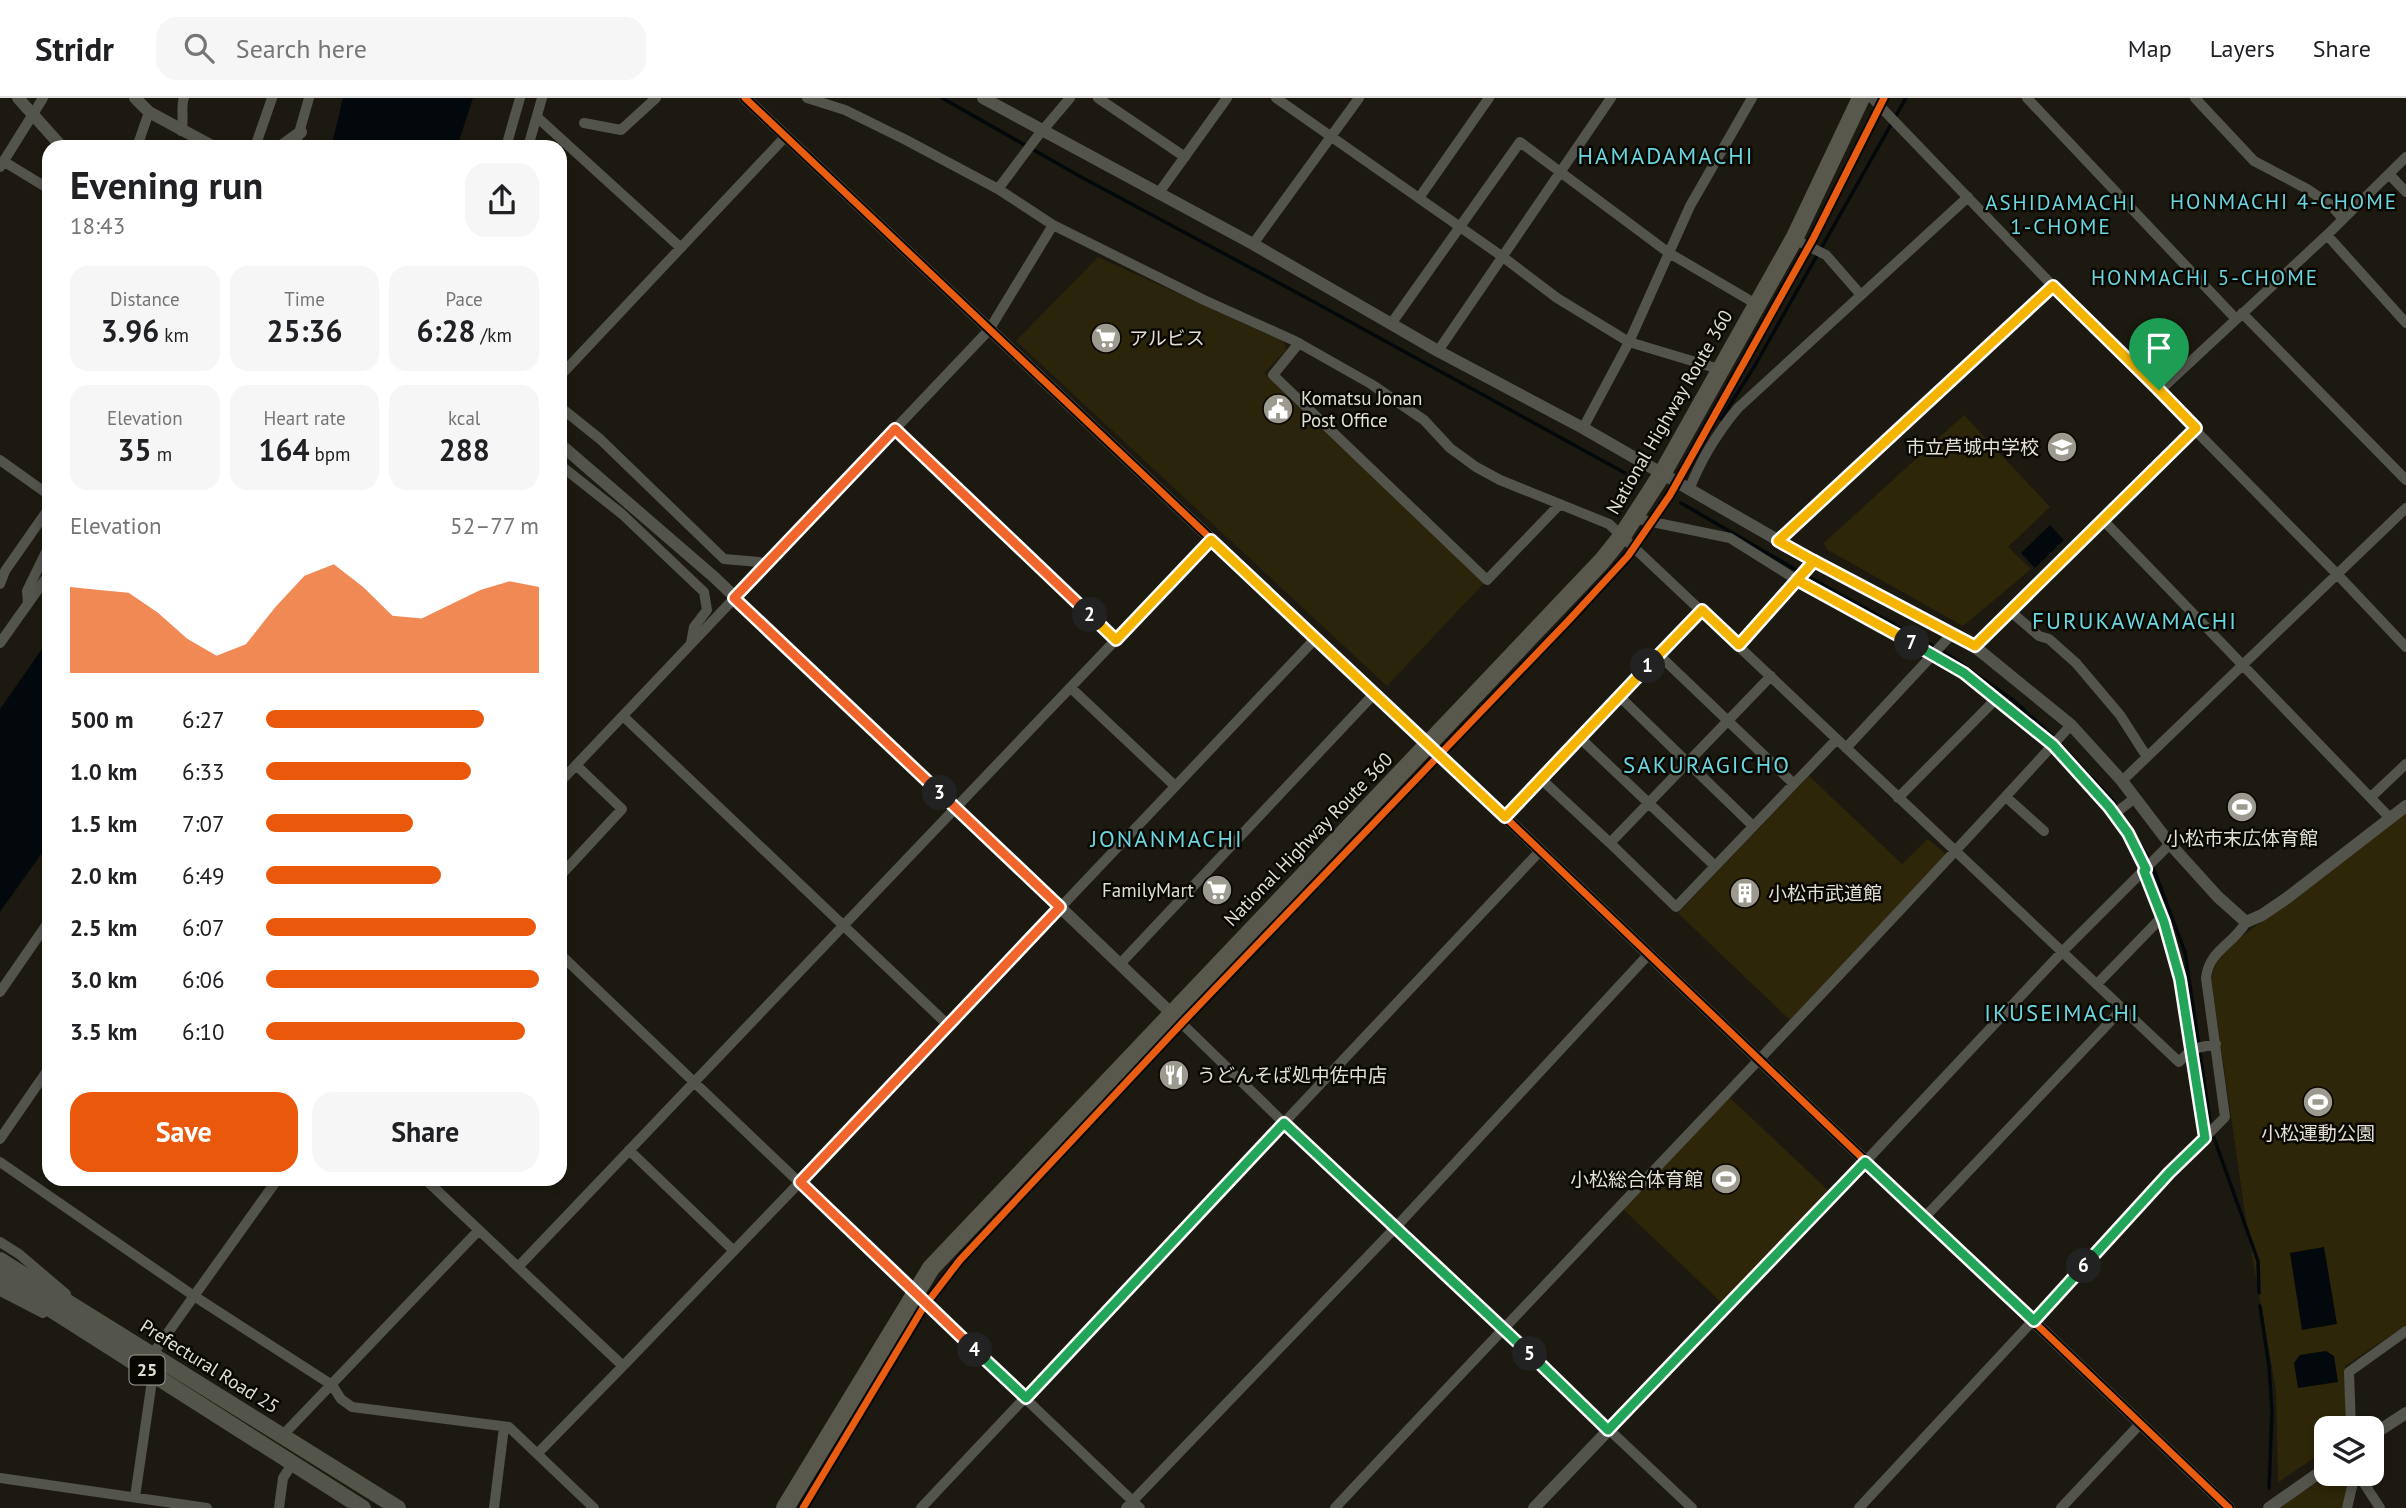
<!DOCTYPE html>
<meta charset="utf-8">
<style>
:root{--surface:#fff;--page:#f6f6f6;--text:#202124;--muted:#757577;--line:#e0e0e0;--accent:#ea580c}
body{margin:0;font-family:"PT Sans","Noto Sans JP",sans-serif;background:var(--page);color:var(--text);height:100vh;display:flex;flex-direction:column;font-size:26px;white-space:nowrap}
*{box-sizing:border-box;margin:0}
p{font-size:23px;color:var(--muted)}
.icon{flex:none;width:38px;height:38px;fill:none;stroke:currentColor;stroke-width:2;stroke-linecap:round;stroke-linejoin:round}
.map{position:relative;flex:1;overflow:hidden}
.drawer{position:absolute;left:42px;top:42px;width:525px;height:1046px;display:flex;flex-direction:column;background:var(--surface);border-radius:21px;box-shadow:0 4px 10px #0003}
.drawer>*{flex:none}
.controls{position:absolute;left:2314px;top:1318px;display:grid;gap:14px}
.controls a{display:grid;place-items:center;width:70px;height:70px;border-radius:14px;background:var(--surface);box-shadow:0 4px 10px #0003;font-size:35px}
.pin{position:absolute;display:grid;place-items:center;width:60px;height:60px;color:#fff;margin:-72px -30px;border-radius:50% 50% 50% 0;rotate:-45deg;box-shadow:0 0 7px #0007}
.pin .icon{rotate:45deg}
.km{position:absolute;width:35px;height:35px;margin:-18px;border-radius:50%;background:#222;color:#fff;font-size:19px;line-height:35px;text-align:center}
.round{display:grid;place-items:center;flex:none;width:74px;height:74px;border-radius:21px;background:var(--page)}
.overview{display:flex;align-items:center;justify-content:space-between;height:119px;padding:0 28px}
h1{font-size:38px;font-weight:700;line-height:52px}
.figures{display:grid;grid-template-columns:repeat(3,1fr);gap:10px;height:119px;padding:7px 28px}
.figures div{display:grid;align-content:center;border-radius:18px;background:var(--page);text-align:center}
.figures b{font-size:30px;font-weight:700}
.figures small{font-size:19px;font-weight:400}
.figures p{font-size:19px}
.chart{height:196px;padding:14px 28px}
.chart p{display:flex;justify-content:space-between}
.chart svg{width:100%;height:126px;margin-top:7px;fill:var(--accent);opacity:.7}
.action{display:flex;gap:14px;margin-top:auto;padding:14px 28px}
.action a{flex:1;height:80px;border-radius:21px;background:var(--accent);color:#fff;font-size:28px;font-weight:700;line-height:80px;text-align:center}
.action a+a{background:var(--page);color:var(--text)}
ul{padding:0 28px;list-style:none;font-size:23px}
li{display:grid;grid-template-columns:112px 84px 1fr;align-items:center;height:52px}
li i{height:18px;border-radius:9px;background:var(--accent)}
header{display:flex;align-items:center;gap:42px;box-sizing:border-box;height:98px;padding:0 35px;background:var(--surface);border-bottom:2px solid var(--line)}
header strong{font-size:33px}
nav{display:flex;gap:38px;margin-inline-start:auto;font-size:24px}
.search{width:490px;height:63px;background:var(--page);display:flex;align-items:center;gap:18px;box-sizing:border-box;padding:0 24px;border-radius:21px;color:var(--muted);font-size:26px}
.map>svg:first-child{display:block}
.built{fill:#2a240b}
.green{fill:#2e2608}
.water{fill:#03080c}
.lines{fill:none;stroke-linecap:round;stroke-linejoin:round}
.stream{stroke:#03080c;stroke-width:3.5}
.minor{stroke:#53544c;stroke-width:10}
.tertiary{stroke:#53544c;stroke-width:12}
.primary{stroke:#54554a;stroke-width:16}
.trunk{stroke:#58584d;stroke-width:18}
.cycleway-casing{stroke:#090702;stroke-width:11}
.cycleway{stroke:#e95d12;stroke-width:7}
.split-1-casing{stroke:#fff;stroke-width:14}
.split-2-casing{stroke:#fff;stroke-width:14}
.split-3-casing{stroke:#fff;stroke-width:14}
.split-4-casing{stroke:#fff;stroke-width:14}
.split-5-casing{stroke:#fff;stroke-width:14}
.split-6-casing{stroke:#fff;stroke-width:14}
.split-7-casing{stroke:#fff;stroke-width:14}
.split-8-casing{stroke:#fff;stroke-width:14}
.split-1{stroke:#f5b400;stroke-width:9}
.split-2{stroke:#f5b400;stroke-width:9}
.split-3{stroke:#f0652b;stroke-width:9}
.split-4{stroke:#f0652b;stroke-width:9}
.split-5{stroke:#22a559;stroke-width:9}
.split-6{stroke:#22a559;stroke-width:9}
.split-7{stroke:#22a559;stroke-width:9}
.split-8{stroke:#f5b400;stroke-width:9}
.labels{text-anchor:middle;stroke-width:5;stroke-linejoin:round;paint-order:stroke}
.shield{fill:#090702;stroke:#a09e94;stroke-width:2}
.shield-label{font-size:18px;font-weight:bold;fill:#e1ded2}
.poi-label{font-size:19px;fill:#e1ded2;stroke:#090702;text-anchor:start}
.street-label{font-size:19px;fill:#e1ded2;stroke:#090702}
.neighbourhood-label{font-size:21px;letter-spacing:2px;fill:#6ad6e0;stroke:#090702}
.quarter-label{font-size:23px;letter-spacing:2px;fill:#6ad6e0;stroke:#090702}
</style>
<header>
<strong>Stridr</strong>
<div class="search"><svg class="icon" aria-label="search" viewBox="0 0 24 24"><circle cx="10" cy="10" r="6"/><path d="M15 15l6 6"/></svg>Search here</div>
<nav><a>Map</a><a>Layers</a><a>Share</a></nav>
</header>
<div class="map">
<svg width="2406" height="1410" viewBox="0 0 2406 1410">
<rect width="100%" height="100%" fill="#1c1a10"/>
<path class="built" d="M1098 159 1284 244 1286 252 1264 275 1485 484 1387 588 1016 243Z"/>
<path class="green" d="M1964 317 2050 409 2008 449 2031 471 1963 528 1828 452 1824 445Z
M1809 678 1902 766 1928 741 1946 756 1790 922 1678 815Z
M2406 708V1227L2345 1268V1330H2326V1352L2278 1384 2276 1292 2247 1129 2211 880 2219 857Z
M1729 999 1829 1093 1722 1205 1623 1111Z
M2331 1376H2355L2347 1410H2277Z"/>
<path class="water" d="M343 0H473L457 49H331Z
M2050 427 2064 442 2035 470 2021 455Z
M49 541V745L0 814V611Z
M2324 1149 2337 1226 2302 1232 2290 1155Z
M2326 1253 2334 1258 2338 1284 2298 1290 2294 1265 2300 1257Z"/>
<g class="lines">
<path class="stream" d="M942 0 1083 80 1305 199 1625 375
M1721 321 1754 269 1906 0
M1681 405 1798 473
M1809 479 1933 548
M1944 554 2013 602 2055 640
M2061 647 2114 704 2125 723
M2137 741 2148 760
M2153 769 2185 854 2210 1023
M2214 1040 2258 1163 2259 1195
M2260 1208 2269 1268 2272 1313 2269 1390"/>
<path class="minor" d="M807 0 845 12 906 42 998 91 1053 127 1204 202 1295 243 1371 286 1424 322 1450 350 1476 369 1500 382 1609 426 2179 964 2192 951 2216 946
M1098 0 1185 59
M1276 0 1503 159 1557 200 1629 244 1719 271
M1872 0 2053 188 2337 476 2406 549
M2027 0 2236 221
M2195 0 2254 63 2307 91 2332 108 2342 120
M537 19 681 150
M584 25 621 32 656 0
M181 33C185 22 180 10 184 0
M137 49 149 14
M255 49 272 0
M295 49 309 0
M506 49 520 0
M528 49 542 0
M3 63 49 91
M0 69 43 0
M2389 76 2406 94
M998 91 1037 39 1070 0
M1158 96 1227 0
M1419 100 1489 0
M2327 137 2406 225
M1794 141 1826 157 1861 197
M1253 146 1359 0
M2242 215 2406 382
M1391 226 1520 44 1669 155 1756 206
M1299 245 1273 277 1487 482 1560 406
M1438 253 1611 0
M560 278 786 38
M2159 293 2327 137 2406 59
M560 309 600 341 724 461 759 464 765 468
M1583 330 1629 244 1690 108 1752 0
M895 331 1116 542
M0 362 49 397
M560 367 622 416 704 494 707 512 694 529 691 545
M1689 392C1701 361 1717 335 1738 310L1968 99
M1633 420 1730 440 1797 482 1875 523 1964 575 2038 633 2058 652 2109 709 2128 735 2146 771
M2103 422 2390 720
M1778 443 2053 188
M0 486 5 473 49 410
M28 505 27 493 49 448
M2010 513 2039 538 2049 541 2076 565 2120 617 2147 659
M0 545 49 476
M1739 547 1814 463
M1974 548 2196 330
M1659 557 1794 686
M1771 578 1610 745 1676 809 1836 642
M1071 590 1175 688
M1619 598 1753 728
M623 618 948 927
M1580 640 1715 768
M1846 650 1952 536
M1541 681 1610 745
M2122 683 2406 410
M560 684 989 232 1053 127
M2006 699 2044 733
M2371 699 2406 666
M1898 700 1997 600
M2114 716 2135 700
M1505 719 1702 512
M2144 773 2164 824 2180 881 2205 1040
M560 778 622 711 576 667
M560 856 1140 1410
M1120 866 1373 597
M2097 886 2162 819
M0 894 49 823
M1171 915 1284 1025 1692 1410
M0 1041 49 970
M629 1052 734 1153
M0 1064 194 1198 152 1257
M1865 1064 2063 853 2170 746
M277 1082 194 1198 332 1287 341 1301 352 1309 509 1329 594 1410
M426 1082 518 1169 1211 442
M1924 1120 2123 910
M0 1144 19 1156 66 1196
M518 1169 623 1268 800 1084 1315 541
M0 1193 43 1215
M2351 1330 2349 1274 2406 1233
M283 1337 479 1132
M537 1356 623 1268
M2358 1376 2380 1410
M0 1380 207 1410
M135 1399 153 1276
M279 1410 283 1380 292 1366
M494 1410 504 1329
M921 1410 1540 753
M1126 1410 1396 1129 1648 857
M1335 1410C1579 1148 1830 892 2071 627
M1859 1410 2170 1075 2225 1019 2206 880C2209 852 2233 847 2246 824
M2061 1410 2140 1326
M2347 1410 2355 1376"/>
<path class="tertiary" d="M18 0 62 49
M135 0 149 14 214 49
M745 0 1505 719 2229 1410
M983 0 1253 146 1438 253 1583 330 1814 463 1974 548 2071 627 2122 683 2170 746 2218 799 2246 824 2262 817 2287 800 2406 708
M280 49 301 34
M560 346 714 479 1171 915
M2371 1338 2406 1315
M1534 1410 1865 1064
M2269 1410 2326 1370"/>
<path class="primary" d="M0 1162 398 1410
M0 1179 363 1410"/>
<path class="trunk" d="M785 1410 931 1170 1602 463 1622 438 1662 376 1794 141 1861 0"/>
<g class="cycleway-casing">
<path id="cycleway" d="M745 0 1505 719 2229 1410
M803 1410 923 1210 960 1162 1182 925 1569 522 1628 458 1670 397 1813 141 1884 0"/>
</g>
<use href="#cycleway" class="cycleway"/>
</g>
<g class="lines">
<g class="split-1-casing">
<path id="split-1" d="M1648 568 1702 512 1739 547 1814 463 1975 548 2196 330 2159 292"/>
</g>
<g class="split-2-casing">
<path id="split-2" d="M1090 517 1116 542 1211 442 1505 719 1648 568"/>
</g>
<g class="split-3-casing">
<path id="split-3" d="M940 695 734 500 895 331 1090 517"/>
</g>
<g class="split-4-casing">
<path id="split-4" d="M940 695 1060 809 800 1084 975 1252"/>
</g>
<g class="split-5-casing">
<path id="split-5" d="M975 1252 1026 1300 1284 1025 1530 1256"/>
</g>
<g class="split-6-casing">
<path id="split-6" d="M1530 1256 1608 1332 1865 1064 2034 1223 2084 1168"/>
</g>
<g class="split-7-casing">
<path id="split-7" d="M1912 545 1964 575 2053 647 2109 709 2128 735 2146 771 2144 773 2164 824 2180 881 2205 1040 2169 1075 2084 1168"/>
</g>
<g class="split-8-casing">
<path id="split-8" d="M1912 545 1797 482 1814 463 1778 443 2053 188 2159 292"/>
</g>
<use href="#split-1" class="split-1"/>
<use href="#split-2" class="split-2"/>
<use href="#split-3" class="split-3"/>
<use href="#split-4" class="split-4"/>
<use href="#split-5" class="split-5"/>
<use href="#split-6" class="split-6"/>
<use href="#split-7" class="split-7"/>
<use href="#split-8" class="split-8"/>
</g>
<defs>
<g id="supermarket-disc" transform="scale(1.575)"><circle r="9.5" fill="#9c998e" stroke="#090702"/><path d="M-6-5.5h2.5l.6 2H6L4.5 2H-2.5L-4.4-4H-6ZM-1.5 3.2a1.3 1.3 0 1 0 .1 0ZM3 3.2a1.3 1.3 0 1 0 .1 0Z" fill="#fff"/></g>
<g id="civic-disc" transform="scale(1.575)"><circle r="9.5" fill="#9c998e" stroke="#090702"/><path d="M-.6-6.5H3V-4.5H.6V-3L4-1V1h2V6H-6V1h2V-1L-.6-3ZM-1.2 2.5V6h2.4V2.5Z" fill="#fff"/></g>
<g id="school-disc" transform="scale(1.575)"><circle r="9.5" fill="#9c998e" stroke="#090702"/><path d="M0-5L7-2L0 1L-7-2ZM-4 1L0 2.5L4 1V4Q0 6-4 4Z" fill="#fff"/></g>
<g id="stadium-disc" transform="scale(1.575)"><circle r="9.5" fill="#9c998e" stroke="#090702"/><path d="M0-5a6.5 5 0 1 0 0 10a6.5 5 0 1 0 0-10ZM-3.5-1.8h7v3.6h-7Z" fill="#fff"/></g>
<g id="building-disc" transform="scale(1.575)"><circle r="9.5" fill="#9c998e" stroke="#090702"/><path d="M-4-6H4V6H1V3H-1V6H-4ZM-2.5-4.3h1.7v1.8h-1.7ZM.8-4.3h1.7v1.8H.8ZM-2.5-1h1.7V.8h-1.7ZM.8-1h1.7V.8H.8Z" fill="#fff"/></g>
<g id="restaurant-disc" transform="scale(1.575)"><circle r="9.5" fill="#9c998e" stroke="#090702"/><path d="M-5-6h1v4h1v-4h1v4h1v-4h1v5L-1.5 .5V6h-2V.5L-5-1ZM5-6V6H3V1.5H1.5Q1.5-4 5-6Z" fill="#fff"/></g>
</defs>
<g fill-rule="evenodd">
<use href="#supermarket-disc" x="1106" y="240"/>
<use href="#civic-disc" x="1278" y="311"/>
<use href="#school-disc" x="2062" y="349"/>
<use href="#stadium-disc" x="2242" y="709"/>
<use href="#supermarket-disc" x="1217" y="792"/>
<use href="#building-disc" x="1745" y="795"/>
<use href="#restaurant-disc" x="1174" y="977"/>
<use href="#stadium-disc" x="2318" y="1004"/>
<use href="#stadium-disc" x="1726" y="1081"/>
</g>
<g class="labels">
<rect class="shield" x="129.5" y="1257.5" width="35" height="29" rx="5"/>
<g class="shield-label">
<text x="147" y="1278">25</text>
</g>
<g class="poi-label">
<text x="1129" y="247">アルビス</text>
<text x="1301" y="307">Komatsu Jonan<tspan x="1301" dy="22">Post Office</tspan></text>
<text x="2039" y="356" text-anchor="end">市立芦城中学校</text>
<text x="2242" y="747" text-anchor="middle">小松市末広体育館</text>
<text x="1194" y="799" text-anchor="end">FamilyMart</text>
<text x="1768" y="802">小松市武道館</text>
<text x="1197" y="984">うどんそば処中佐中店</text>
<text x="2318" y="1042" text-anchor="middle">小松運動公園</text>
<text x="1703" y="1088" text-anchor="end">小松総合体育館</text>
</g>
<g class="street-label">
<text transform="translate(1669 314) rotate(-60)" y="7">National Highway Route 360</text>
<text transform="translate(1308 741) rotate(-46)" y="7">National Highway Route 360</text>
<text transform="translate(210 1268) rotate(32)" y="7">Prefectural Road 25</text>
</g>
<g class="neighbourhood-label">
<text x="2284" y="111">HONMACHI 4-CHOME</text>
<text x="2061" y="112">ASHIDAMACHI<tspan x="2061" dy="24">1-CHOME</tspan></text>
<text x="2205" y="187">HONMACHI 5-CHOME</text>
</g>
<g class="quarter-label">
<text x="1666" y="66">HAMADAMACHI</text>
<text x="2135" y="531">FURUKAWAMACHI</text>
<text x="1707" y="675">SAKURAGICHO</text>
<text x="1167" y="749">JONANMACHI</text>
<text x="2062" y="923">IKUSEIMACHI</text>
</g>
</g>
</svg>
<div class="controls">
<a><svg class="icon" aria-label="layers" viewBox="0 0 24 24"><path d="M12 4l9 5-9 5-9-5zM3 14l9 5 9-5"/></svg></a>
</div>
<div class="pin" style="left:2159px;top:292px;background:#1e9e55"><svg class="icon" aria-label="arrive" viewBox="0 0 24 24"><path d="M6 21V4h12l-3 4 3 4H6"/></svg></div>
<b class="km" style="left:1648px;top:568px">1</b>
<b class="km" style="left:1090px;top:517px">2</b>
<b class="km" style="left:940px;top:695px">3</b>
<b class="km" style="left:975px;top:1252px">4</b>
<b class="km" style="left:1530px;top:1256px">5</b>
<b class="km" style="left:2084px;top:1168px">6</b>
<b class="km" style="left:1912px;top:545px">7</b>
<section class="drawer">
<div class="overview"><div><h1>Evening run</h1><p>18:43</p></div><a class="round"><svg class="icon" aria-label="share" viewBox="0 0 24 24"><path d="M12 15V3M7 8l5-5 5 5M5 13v7h14v-7"/></svg></a></div>
<div class="figures">
<div><p>Distance</p><b>3.96<small> km</small></b></div>
<div><p>Time</p><b>25:36</b></div>
<div><p>Pace</p><b>6:28<small> /km</small></b></div>
</div>
<div class="figures">
<div><p>Elevation</p><b>35<small> m</small></b></div>
<div><p>Heart rate</p><b>164<small> bpm</small></b></div>
<div><p>kcal</p><b>288</b></div>
</div>
<div class="chart"><p><span>Elevation</span>52–77 m</p>
<svg viewBox="0 0 160 44" preserveAspectRatio="none"><path d="M0 44V14L10 15L20 16L30 23L40 32L50 38L60 34L70 21L80 10L90 6L100 14L110 24L120 25L130 20L140 15L150 12L160 14V44z"/></svg>
</div>
<ul>
<li><b>500 m</b>6:27<i style="width:80%"></i></li>
<li><b>1.0 km</b>6:33<i style="width:75%"></i></li>
<li><b>1.5 km</b>7:07<i style="width:54%"></i></li>
<li><b>2.0 km</b>6:49<i style="width:64%"></i></li>
<li><b>2.5 km</b>6:07<i style="width:99%"></i></li>
<li><b>3.0 km</b>6:06<i style="width:100%"></i></li>
<li><b>3.5 km</b>6:10<i style="width:95%"></i></li>
</ul>
<div class="action"><a>Save</a><a>Share</a></div>
</section>
</div>
